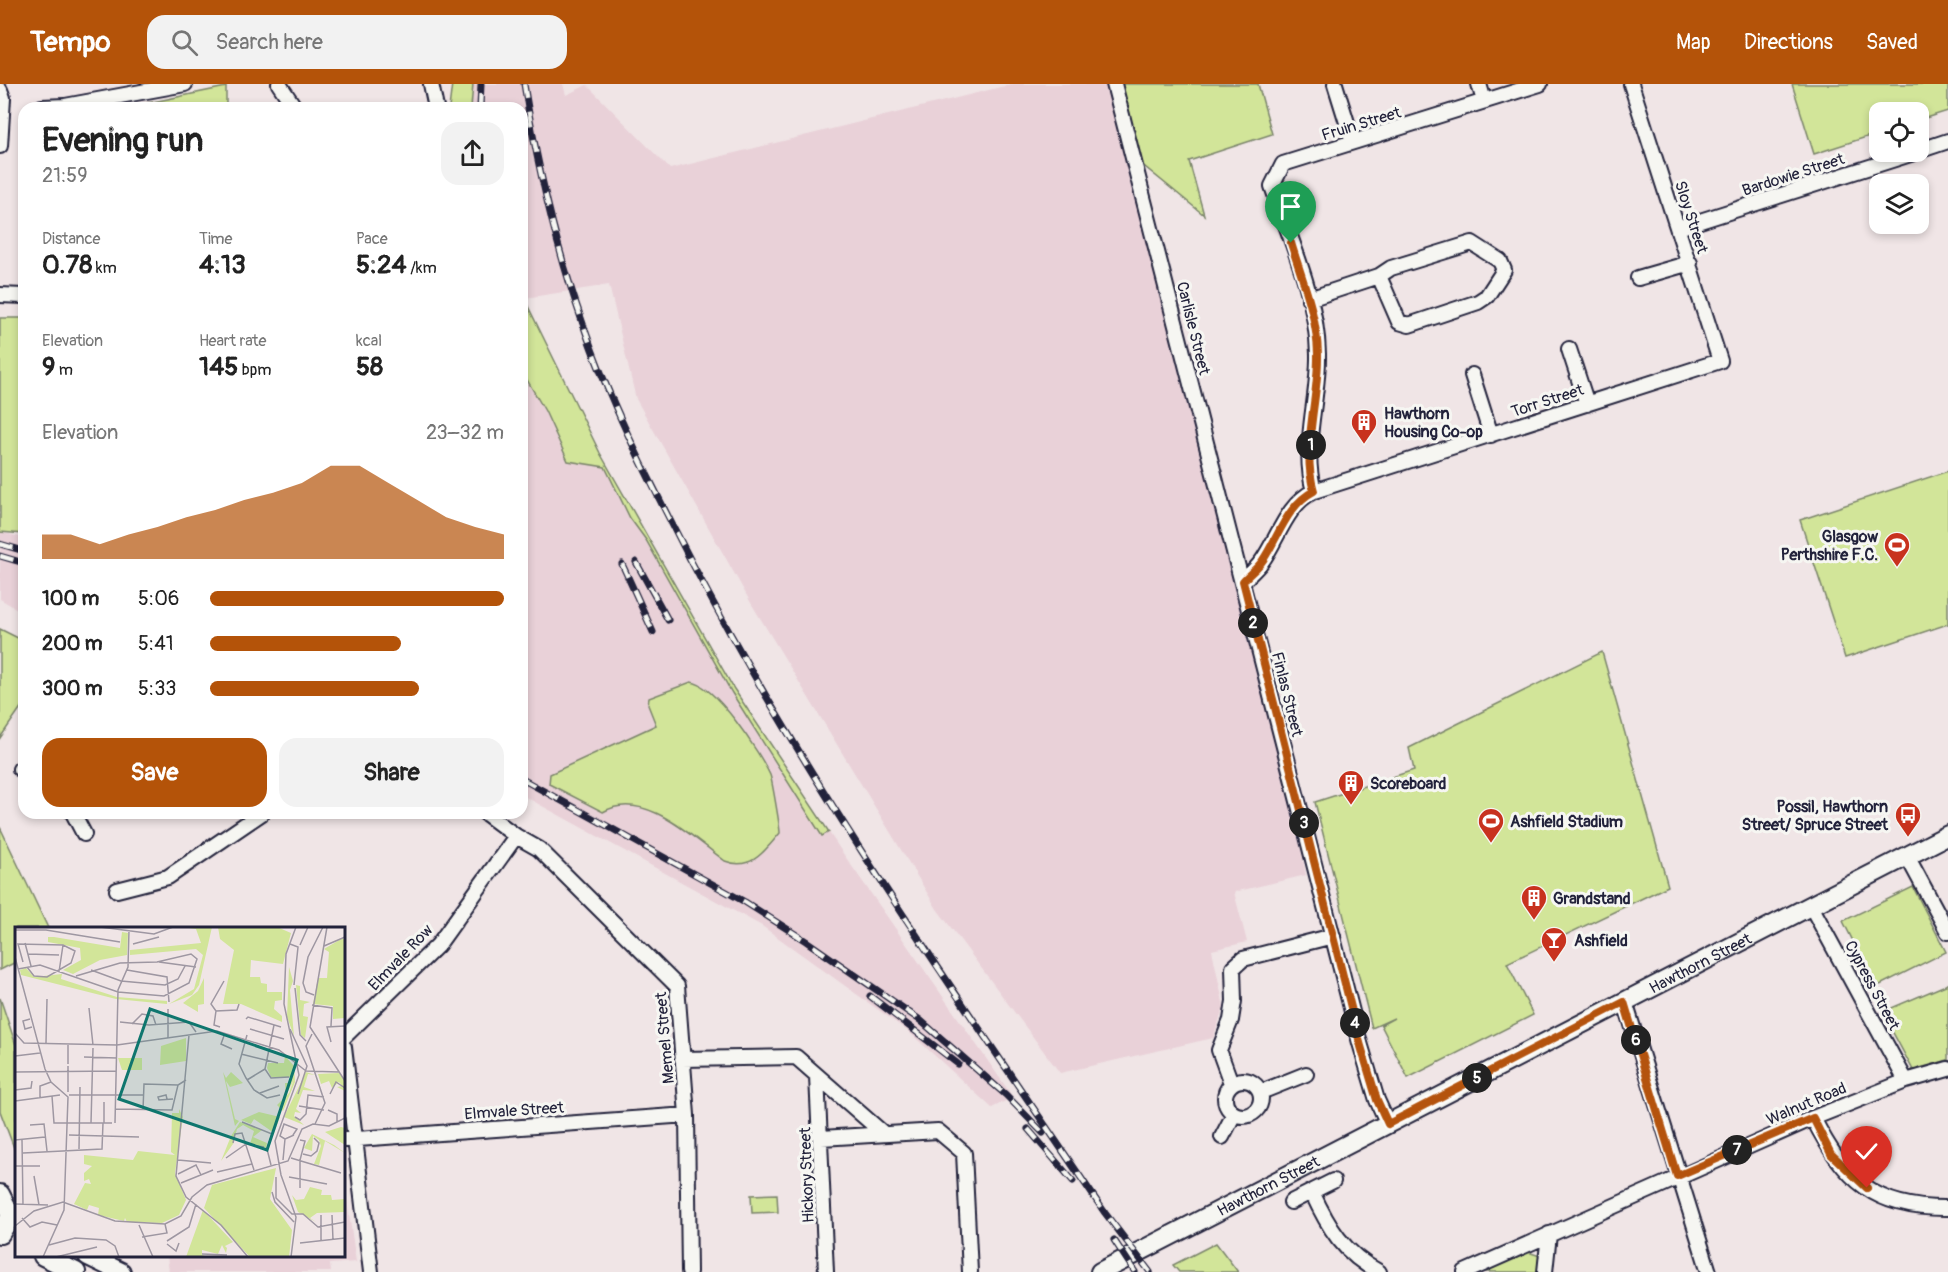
<!DOCTYPE html>
<meta charset="utf-8">
<style>
:root{--surface:#fff;--page:#f2f2f2;--text:#222;--muted:#767676;--accent:#b45309}
body{margin:0;font-family:Pangolin,sans-serif;background:var(--page);color:var(--text);height:100vh;display:flex;flex-direction:column;font-size:22px;white-space:nowrap}
*{box-sizing:border-box;margin:0}
p{font-size:20px;color:var(--muted)}
.icon{flex:none;width:33px;height:33px;fill:none;stroke:currentColor;stroke-width:2;stroke-linecap:round;stroke-linejoin:round}
.map{position:relative;flex:1;overflow:hidden}
.sheet{position:absolute;left:18px;top:18px;width:510px;height:717px;display:flex;flex-direction:column;background:var(--surface);border-radius:18px;box-shadow:0 3px 9px #0003}
.sheet>*{flex:none}
.controls{position:absolute;left:1869px;top:18px;display:grid;gap:12px}
.controls a{display:grid;place-items:center;width:60px;height:60px;border-radius:12px;background:var(--surface);box-shadow:0 3px 9px #0003;font-size:30px}
.pin{position:absolute;display:grid;place-items:center;width:51px;height:51px;color:#fff;margin:-62px -26px;border-radius:50% 50% 50% 0;rotate:-45deg;box-shadow:0 0 6px #0007}
.pin .icon{rotate:45deg}
.km{position:absolute;width:30px;height:30px;margin:-15px;border-radius:50%;background:#222;color:#fff;font-size:16px;line-height:30px;text-align:center}
.round{display:grid;place-items:center;flex:none;width:63px;height:63px;border-radius:18px;background:var(--page)}
.headline{display:flex;align-items:center;justify-content:space-between;height:102px;padding:0 24px}
h1{font-size:33px;font-weight:700;line-height:45px}
.figures{display:grid;grid-template-columns:repeat(3,1fr);gap:9px;height:102px;padding:6px 24px}
.figures div{display:grid;align-content:center}
.figures b{font-size:26px;font-weight:700}
.figures small{font-size:16px;font-weight:400}
.figures p{font-size:16px}
.chart{height:168px;padding:12px 24px}
.chart p{display:flex;justify-content:space-between}
.chart svg{width:100%;height:108px;margin-top:6px;fill:var(--accent);opacity:.7}
.action{display:flex;gap:12px;margin-top:auto;padding:12px 24px}
.action a{flex:1;height:69px;border-radius:18px;background:var(--accent);color:#fff;font-size:24px;font-weight:700;line-height:69px;text-align:center}
.action a+a{background:var(--page);color:var(--text)}
ul{padding:0 24px;list-style:none;font-size:20px}
li{display:grid;grid-template-columns:96px 72px 1fr;align-items:center;height:45px}
li i{height:15px;border-radius:8px;background:var(--accent)}
header{display:flex;align-items:center;gap:36px;box-sizing:border-box;height:84px;padding:0 30px;background:var(--accent);color:#fff}
header strong{font-size:28px}
nav{display:flex;gap:33px;margin-inline-start:auto;font-size:21px}
.search{width:420px;height:54px;background:var(--page);display:flex;align-items:center;gap:15px;box-sizing:border-box;padding:0 21px;border-radius:18px;color:var(--muted);font-size:22px}
.map>svg:first-child{display:block}
.built{fill:#e9d1d8}
.green{fill:#d2e599;stroke:#7a846a;stroke-width:1.5}
.lines{fill:none;stroke-linecap:round;stroke-linejoin:round}
.minor-casing{stroke:#22223b;stroke-width:18}
.major-casing{stroke:#22223b;stroke-width:22}
.minor{stroke:#f6f6f2;stroke-width:14}
.major{stroke:#f6f6f2;stroke-width:18}
.rail-casing{stroke:#22223b;stroke-width:7}
.rail{stroke:#f6f6f2;stroke-width:4.5;stroke-dasharray:14;stroke-linecap:butt}
.route-casing{stroke:#fff;stroke-width:12}
.route{stroke:#b45309;stroke-width:8}
.labels{text-anchor:middle;stroke-width:6;stroke-linejoin:round;paint-order:stroke}
.street-label{font-size:16px;fill:#22223b;stroke:#f6f6f2}
.poi-label{font-size:16px;font-weight:bold;fill:#22223b;stroke:#f6f6f2;text-anchor:start}
.inset-road{fill:none;stroke:#9e97a2;stroke-width:1.5}
.view{fill:#0f766e;fill-opacity:0.15;stroke:#0f766e;stroke-width:3}
.inset-edge{fill:none;stroke:#22223b;stroke-width:3}
</style>
<header>
<strong>Tempo</strong>
<div class="search"><svg class="icon" aria-label="search" viewBox="0 0 24 24"><circle cx="10" cy="10" r="6"/><path d="M15 15l6 6"/></svg>Search here</div>
<nav><a>Map</a><a>Directions</a><a>Saved</a></nav>
</header>
<div class="map">
<svg width="1948" height="1188" viewBox="0 0 1948 1188">
<rect width="100%" height="100%" fill="#f0e5e6"/>
<filter id="ink" filterUnits="userSpaceOnUse"><feTurbulence type="fractalNoise" baseFrequency=".0167" numOctaves="2"/><feDisplacementMap in="SourceGraphic" scale="12" xChannelSelector="R" yChannelSelector="G"/><feConvolveMatrix kernelMatrix="1 2 1 2 8 2 1 2 1" color-interpolation-filters="sRGB"/></filter>
<g filter="url(#ink)">
<path class="built" d="M473 0H563L566 11 587 1 670 85 1013 0H1114L1269 604 1306 791 1234 808 1247 858 1212 866 1224 923 1213 954 1060 989 937 825 751 519 636 315 609 201 525 214 522 206V24H471Z
M522 210 600 369 734 605 842 768 1013 1013 992 1024 909 948 762 842 522 711Z
M0 448 24 454V529L0 515Z
M344 1095 356 1178 330 1180 331 1188H169L167 1172H344Z"/>
<path class="green" d="M452 0H473L471 24H449Z
M1114 0H1258L1272 50 1189 77 1204 131 1134 74Z
M1792 0H1948V27L1919 36 1918 28H1880L1879 49 1814 70Z
M226 3V24H124Z
M522 210 600 369 734 605 829 748 822 752 732 609 646 456 630 434 605 383 568 377 545 327 522 287Z
M0 234H24V450L0 448Z
M1948 387V540L1845 574 1800 436Z
M0 545 24 557V619L0 654Z
M1602 568 1668 802 1507 879 1533 931 1408 994 1381 941 1394 934 1372 944 1315 718 1414 686 1409 664Z
M691 598C715 600 760 669 770 691 772 696 780 743 780 749 764 768 751 787 725 777 693 754 644 704 603 728L549 700 550 690 656 641 648 621 649 614Z
M0 743 48 844H16V878L0 886Z
M1913 803 1946 868 1876 903 1843 837Z
M1948 900V976L1913 986 1882 928Z
M0 914 16 961V1069L0 1027Z
M777 1110 778 1128 752 1129 751 1111Z
M1216 1159 1238 1188H1179L1173 1181Z
M1528 1168 1540 1172 1538 1188H1484Z"/>
<g class="lines">
<g class="minor-casing">
<path id="minor" d="M279 0 295 24
M431 0 436 24
M1114 0 1360 959 1377 1016 1388 1040
M1335 0 1353 58
M1479 0 1484 17
M0 6 3 14 0 62
M42 23 65 22 185 0
M1918 67 1948 57
M1678 144 1917 68
M1638 194 1690 179
M0 211 24 212
M1309 215 1379 192 1391 184 1472 159 1500 177 1504 186 1487 212 1478 218 1409 241 1399 238 1379 192
M1569 265 1587 320
M1472 291 1491 351
M1314 407C1301 363 1319 315 1318 270 1317 213 1290 155 1272 102L1283 80 1540 0
M1243 497C1249 491 1257 484 1262 477 1279 453 1286 421 1314 407L1720 277 1631 0
M20 685 24 683
M73 729 84 750
M485 729 516 752 539 765 677 902 687 1031 689 1188
M1907 772 1948 848
M117 806 168 793 262 729
M1811 822 1906 997
M1625 918 1709 1188
M344 953 438 861 516 752
M344 963 371 1188
M682 975 796 973 884 1050
M817 992 826 1188
M1225 1014a18 18 0 1 1 36 0a18 18 0 1 1-36 0Z
M1231 999 1219 966 1231 936 1234 917 1233 884 1243 875 1333 852
M1261 1008 1306 990
M1813 1034C1845 1097 1875 1125 1948 1124
M1222 1053 1234 1030
M821 1054 938 1047 964 1069 970 1188
M344 1056 687 1031
M1312 1108C1328 1143 1344 1170 1379 1188
M1291 1118 1333 1097
M1465 1188 1813 1034 1906 997 1948 985
M1545 1188 1549 1150"/>
</g>
<g class="major-casing">
<g id="major">
<path d="M0 1110 11 1132 0 1150"/>
<path d="M43 1172 76 1188"/>
<path d="M88 1172 121 1188"/>
<path id="s1" d="M1100 1188 1948 751"/>
</g>
</g>
<use href="#minor" class="minor"/>
<use href="#major" class="major"/>
<g class="rail-casing">
<path id="rail" d="M524 0C537 81 555 160 582 237 610 321 651 399 691 477 810 705 961 917 1105 1129L1150 1188
M480 24 481 0
M0 460 24 467
M0 472 24 479
M636 478 668 536
M622 480 653 548
M522 695 745 818 806 857 920 936 1006 1011 1043 1049
M870 912 958 980
M1028 1045 1073 1097
M1114 1156 1135 1188"/>
</g>
<use href="#rail" class="rail"/>
</g>
</g>
<g class="lines" filter="url(#ink)">
<g class="route-casing">
<path id="route" d="M1291 159C1302 195 1317 231 1318 270 1319 315 1301 363 1314 407 1287 421 1279 452 1263 476 1258 484 1249 490 1243 497L1360 959 1377 1016 1388 1040 1624 918 1677 1092 1813 1034 1831 1070 1867 1104"/>
</g>
<use href="#route" class="route"/>
</g>
<defs>
<g id="building-pin" transform="scale(1.35)"><path d="M0 17L-7.5 6A9.5 9.5 0 1 1 7.5 6Z" fill="#c8321e" stroke="#f6f6f2"/><path d="M-4-6H4V6H1V3H-1V6H-4ZM-2.5-4.3h1.7v1.8h-1.7ZM.8-4.3h1.7v1.8H.8ZM-2.5-1h1.7V.8h-1.7ZM.8-1h1.7V.8H.8Z" fill="#fff"/></g>
<g id="stadium-pin" transform="scale(1.35)"><path d="M0 17L-7.5 6A9.5 9.5 0 1 1 7.5 6Z" fill="#c8321e" stroke="#f6f6f2"/><path d="M0-5a6.5 5 0 1 0 0 10a6.5 5 0 1 0 0-10ZM-3.5-1.8h7v3.6h-7Z" fill="#fff"/></g>
<g id="bus-pin" transform="scale(1.35)"><path d="M0 17L-7.5 6A9.5 9.5 0 1 1 7.5 6Z" fill="#c8321e" stroke="#f6f6f2"/><path d="M-5-6H5V4H4V6H2V4H-2V6H-4V4H-5ZM-3.5-4V0h7V-4ZM-3.5 1.2v1.5H-2V1.2ZM2 1.2v1.5H3.5V1.2Z" fill="#fff"/></g>
<g id="bar-pin" transform="scale(1.35)"><path d="M0 17L-7.5 6A9.5 9.5 0 1 1 7.5 6Z" fill="#c8321e" stroke="#f6f6f2"/><path d="M-6-5H6L.8 .8V4.5H3.5V6h-7V4.5H-.8V.8Z" fill="#fff"/></g>
</defs>
<g fill-rule="evenodd">
<use href="#building-pin" x="1364" y="338"/>
<use href="#stadium-pin" x="1897" y="461"/>
<use href="#building-pin" x="1351" y="699"/>
<use href="#bus-pin" x="1908" y="731"/>
<use href="#stadium-pin" x="1491" y="737"/>
<use href="#building-pin" x="1534" y="814"/>
<use href="#bar-pin" x="1554" y="856"/>
</g>
<g class="labels">
<g class="street-label">
<text transform="translate(1361 39) rotate(-17)" y="6">Fruin Street</text>
<text transform="translate(1793 90) rotate(-18)" y="6">Bardowie Street</text>
<text transform="translate(1692 133) rotate(72)" y="6">Sloy Street</text>
<text transform="translate(1194 244) rotate(76)" y="6">Carlisle Street</text>
<text transform="translate(1547 316) rotate(-18)" y="6">Torr Street</text>
<text transform="translate(1288 610) rotate(76)" y="6">Finlas Street</text>
<text transform="translate(400 873) rotate(-46)" y="6">Elmvale Row</text>
<text dy="6" stroke="none"><textPath href="#s1" startOffset="675">Hawthorn Street</textPath></text>
<text transform="translate(1873 901) rotate(62)" y="6">Cypress Street</text>
<text transform="translate(664 954) rotate(-95)" y="6">Memel Street</text>
<text transform="translate(1806 1019) rotate(-23)" y="6">Walnut Road</text>
<text transform="translate(514 1026) rotate(-4)" y="6">Elmvale Street</text>
<text transform="translate(806 1091) rotate(-92)" y="6">Hickory Street</text>
<text dy="6" stroke="none"><textPath href="#s1" startOffset="189">Hawthorn Street</textPath></text>
</g>
<g class="poi-label">
<text x="1384" y="335">Hawthorn<tspan x="1384" dy="18">Housing Co-op</tspan></text>
<text x="1878" y="458" text-anchor="end">Glasgow<tspan x="1878" dy="18">Perthshire F.C.</tspan></text>
<text x="1370" y="705">Scoreboard</text>
<text x="1888" y="728" text-anchor="end">Possil, Hawthorn<tspan x="1888" dy="18">Street/ Spruce Street</tspan></text>
<text x="1510" y="743">Ashfield Stadium</text>
<text x="1553" y="820">Grandstand</text>
<text x="1574" y="862">Ashfield</text>
</g>
</g>
<g transform="translate(15 843)">
<rect width="330" height="330" fill="#f0e5e6"/>
<path d="M167 0H197L184 58 177 68 154 77 179 62 188 28 181 22 115 28V23L186 16 181 2ZM203 0H262L276 6 268 37 236 33 235 50H245L246 56 252 57V65H267V73L260 74 259 82 267 89V95L226 77H208L219 23 205 12ZM107 5 113 6 112 28 85 33 58 47 48 43 66 33 65 21 33 15V10H39L105 21ZM326 12H330V91L318 92V79L298 77 303 51H312L314 25 309 22ZM274 40 278 54 275 63 279 109 272 90ZM11 41 19 50 47 47 46 52 102 70 152 74V77L101 72 6 48 5 43ZM189 51V77L183 78V85L168 76 183 64ZM281 58 285 59V73L295 75 289 77 288 89 293 90 290 111 286 108ZM171 111V134L145 138 146 119ZM270 129 279 139 280 155 268 184 262 178 274 166 279 152 271 169 270 156H275V150H256L252 141 253 136H269ZM103 131H127V143H107ZM208 145 211 151 216 145 228 156 215 160 211 154 220 192 224 194 220 199ZM291 145 300 148 293 147 289 160 300 164 288 163 281 182 286 186 280 185 279 189 289 198 269 190ZM324 146 330 154V164L322 160 327 159 324 155 317 161 314 154 306 157 303 147ZM164 182 168 190 160 246 171 273 164 288 147 296 112 295 110 291 109 294 83 288 84 281 74 278 72 283 59 277 70 256 76 257 74 252 69 254V246L77 239 69 237V228L118 233 123 224 160 228 156 225 157 186H164ZM244 185 265 190 259 206 239 192 236 197 226 193ZM225 195 247 203 238 210 252 216 251 221 235 217 239 204 228 198 222 202 218 217 206 234 216 209ZM326 200 330 201V218L310 205ZM297 207 319 218 330 226 310 214 304 238 299 237 306 219 304 213 298 209 297 224 289 221ZM261 241 255 272 277 303 274 330H235L189 281 197 258ZM295 260 307 263 306 268H316L317 273 330 272V285L302 286 295 291 301 295 283 285 277 268 281 273 289 272ZM188 283 218 315 210 319 212 321 211 326 207 318 203 327 187 323V328L193 330H171Z" fill="#d2e599"/>
<path class="inset-road" d="M85 0 139 7 158 0M312 0 295 100 330 154M0 3H31L105 15M10 16 16 39M118 17 144 10M275 17 283 20 279 58M285 18 293 0M309 19 330 10M13 27 44 28M0 30 30 142 36 155 53 170 49 283 28 330M8 35 3 17 48 18 60 24 56 36 32 50 19 49 12 40M144 35 181 40M3 42 25 38 103 65 149 69 174 56 182 32 176 27 142 35 105 36 61 49M76 43 106 54 150 58 163 52 170 39M112 43 152 50 154 75M44 45 48 18M280 61 285 108 291 114M299 68 291 65 288 56 293 30 308 0M297 78 317 81 316 99M74 81 78 118M201 84 196 77 209 54M15 92 8 94 10 102 17 100M231 92 233 90 266 100M105 95 134 98 174 95 181 105M117 97 127 87 138 89 141 98M205 100 199 98 201 84 222 83 224 77M235 102 269 112M275 102 292 139 283 167M0 106 9 116 102 118 202 104 264 123 291 144M210 106 206 117 217 122M297 107 291 119 310 176 300 197M174 108 161 249 171 270 206 298 233 330M232 108 224 137 231 151 239 163 252 171 265 168M153 111V82M316 115 312 100 330 99M31 116 32 72M226 127 263 136M0 129 25 126M69 130 102 131M53 137V117M250 142 259 98M250 142 256 151 274 150M291 144 324 145M0 145 101 144M232 153 250 142M0 163 16 161 17 154M53 165V139M245 166 264 159M315 167 321 155 330 161M54 168H129M37 169 39 196H97M25 171V159L36 155M152 172 151 168 143 170 144 173 158 172M0 174 45 168M284 179 309 183M100 182 157 183 163 158 171 153M128 183 129 157 163 158M313 183 322 187V196M280 190 285 193 291 187 293 168 309 170M227 195 257 207 252 222 256 238M76 196 78 121M89 196V175M100 196 103 63 113 40 114 3M15 198 29 197 32 224M54 208 124 210M270 212 265 209 269 197 282 202 278 208M0 213 30 210M7 213 8 278M218 216 220 207 227 206 239 243M64 222 65 160M8 226 87 222 88 196M288 227 296 229 302 224 304 216 299 211M211 231 231 217 249 220M276 231 326 246M163 233 196 236M268 233 270 212 279 208M0 239H25M202 245 237 237M163 247 181 238 186 248M19 249 24 278M261 250V271L277 287H288L303 300 330 295M274 250 312 257M166 256 198 243M285 261V233L290 214 285 213M257 265 260 275 279 295M0 277 33 278M306 288V314M317 288 318 313M7 291 15 300 27 295 42 298M124 298 138 330M0 299 19 284 48 275 100 294 150 297 166 289 177 270 192 258 273 234 287 202 298 197 314 199 330 191M127 310 152 306 150 297M152 314 174 300 181 277M285 316 330 311M152 317 161 324 164 316M34 318 60 311 91 313 100 319 104 330M187 327 212 328M41 330 82 320M276 330 281 290 266 248 260 214 284 148 269 77 271 27 281 0"/>
<path class="view" d="M135 82 282 133 252 223 104 172Z"/>
<rect width="330" height="330" class="inset-edge"/>
</g>
</svg>
<div class="controls">
<a><svg class="icon" aria-label="locate" viewBox="0 0 24 24"><circle cx="12" cy="12" r="6"/><path d="M12 2v4M12 18v4M2 12h4M18 12h4"/></svg></a>
<a><svg class="icon" aria-label="layers" viewBox="0 0 24 24"><path d="M12 4l9 5-9 5-9-5zM3 14l9 5 9-5"/></svg></a>
</div>
<div class="pin" style="left:1291px;top:159px;background:#1e9e55"><svg class="icon" aria-label="arrive" viewBox="0 0 24 24"><path d="M6 21V4h12l-3 4 3 4H6"/></svg></div>
<div class="pin" style="left:1867px;top:1104px;background:#d93025"><svg class="icon" aria-label="check" viewBox="0 0 24 24"><path d="M5 12l5 5 9-10"/></svg></div>
<b class="km" style="left:1311px;top:361px">1</b>
<b class="km" style="left:1253px;top:539px">2</b>
<b class="km" style="left:1304px;top:739px">3</b>
<b class="km" style="left:1355px;top:939px">4</b>
<b class="km" style="left:1477px;top:994px">5</b>
<b class="km" style="left:1636px;top:956px">6</b>
<b class="km" style="left:1737px;top:1066px">7</b>
<section class="sheet">
<div class="headline"><div><h1>Evening run</h1><p>21:59</p></div><a class="round"><svg class="icon" aria-label="share" viewBox="0 0 24 24"><path d="M12 15V3M7 8l5-5 5 5M5 13v7h14v-7"/></svg></a></div>
<div class="figures">
<div><p>Distance</p><b>0.78<small> km</small></b></div>
<div><p>Time</p><b>4:13</b></div>
<div><p>Pace</p><b>5:24<small> /km</small></b></div>
</div>
<div class="figures">
<div><p>Elevation</p><b>9<small> m</small></b></div>
<div><p>Heart rate</p><b>145<small> bpm</small></b></div>
<div><p>kcal</p><b>58</b></div>
</div>
<div class="chart"><p><span>Elevation</span>23–32 m</p>
<svg viewBox="0 0 160 44" preserveAspectRatio="none"><path d="M0 44V34L10 34L20 38L30 34L40 31L50 27L60 24L70 20L80 17L90 13L100 6L110 6L120 13L130 20L140 27L150 31L160 34V44z"/></svg>
</div>
<ul>
<li><b>100 m</b>5:06<i style="width:100%"></i></li>
<li><b>200 m</b>5:41<i style="width:65%"></i></li>
<li><b>300 m</b>5:33<i style="width:71%"></i></li>
</ul>
<div class="action"><a>Save</a><a>Share</a></div>
</section>
</div>
